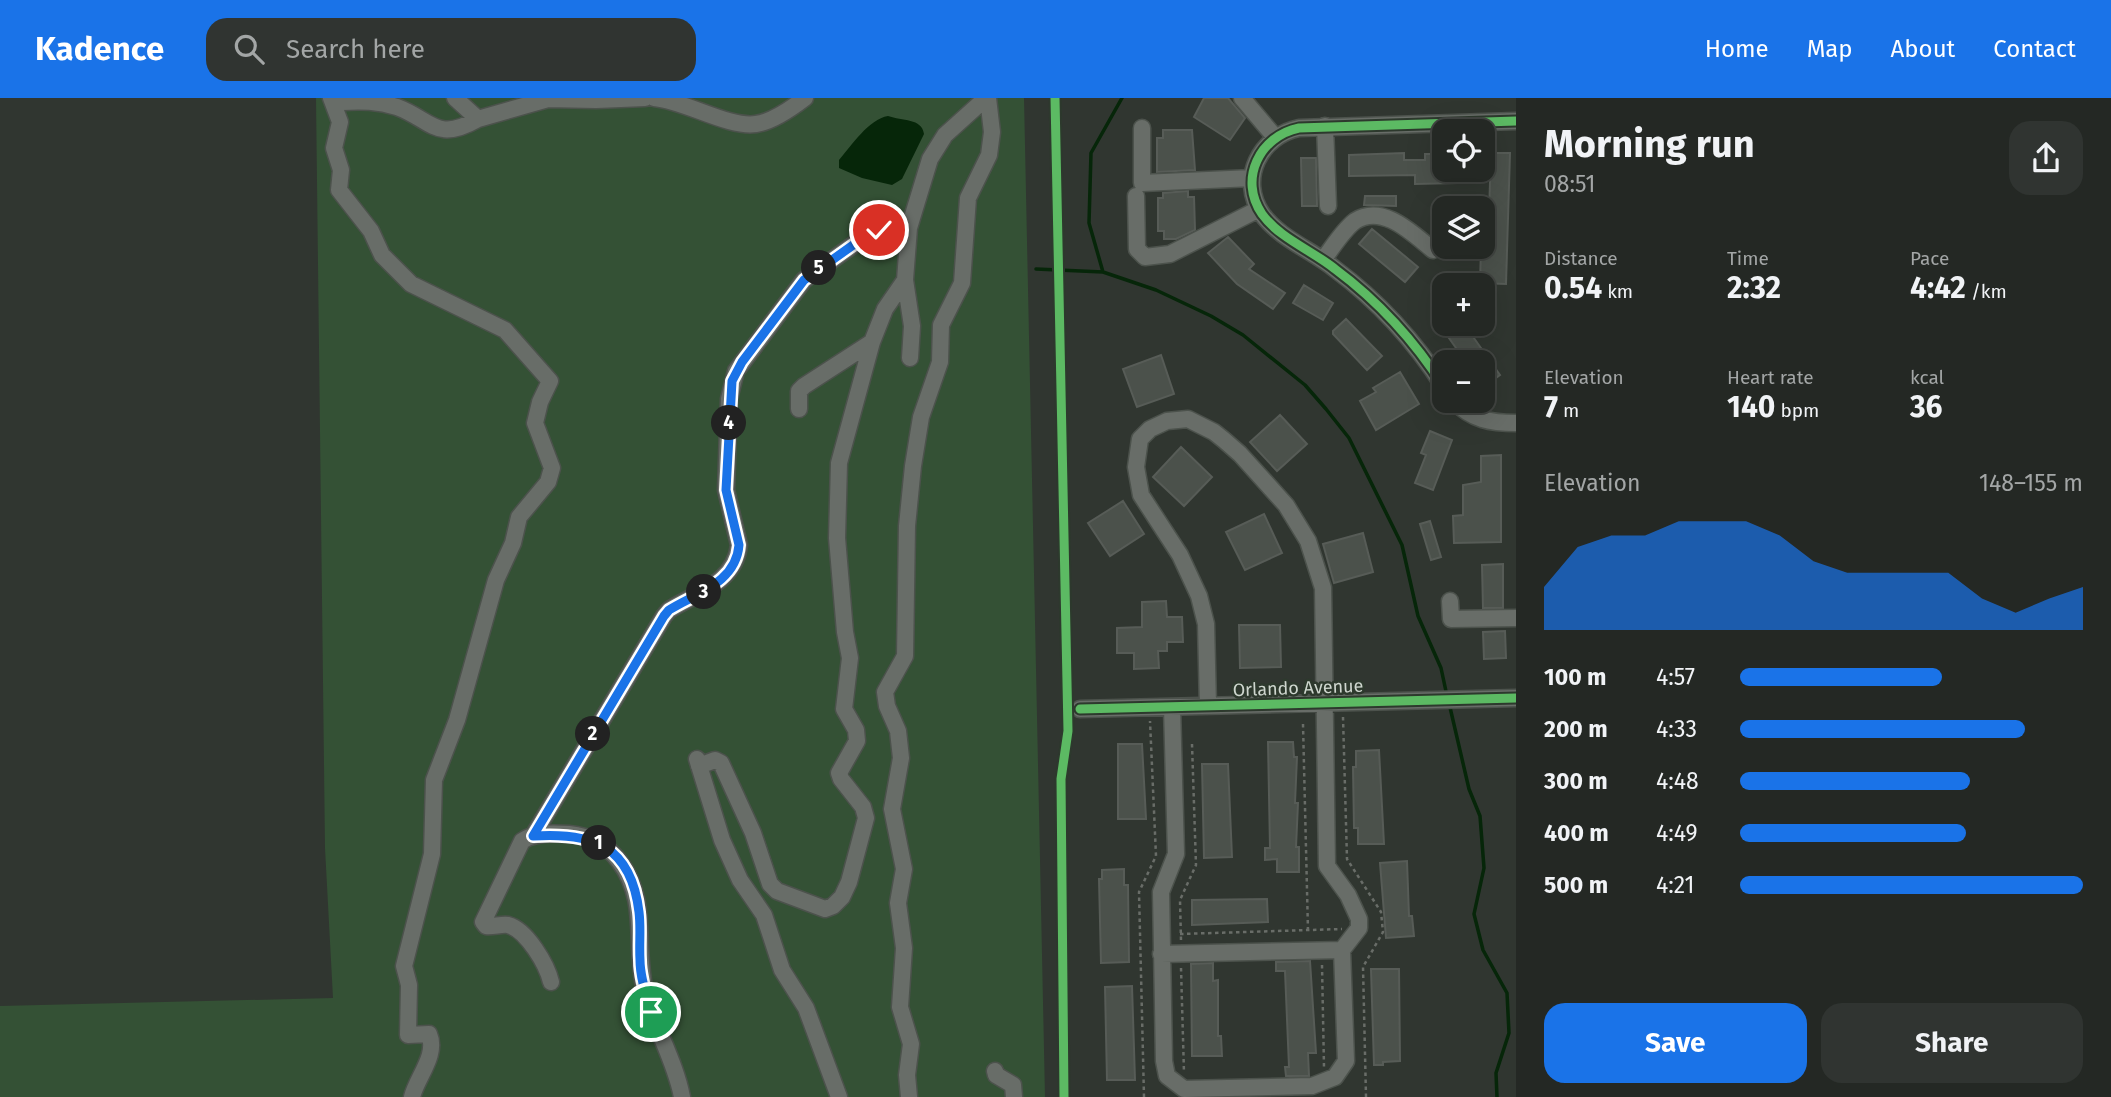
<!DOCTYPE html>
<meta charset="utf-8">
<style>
:root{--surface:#242824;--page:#303431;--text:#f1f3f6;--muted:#a3a6a6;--line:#414441;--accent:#1a73e8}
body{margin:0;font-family:"Fira Sans",sans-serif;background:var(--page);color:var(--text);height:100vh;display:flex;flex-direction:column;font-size:26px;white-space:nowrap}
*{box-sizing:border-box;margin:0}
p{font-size:23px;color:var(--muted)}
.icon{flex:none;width:38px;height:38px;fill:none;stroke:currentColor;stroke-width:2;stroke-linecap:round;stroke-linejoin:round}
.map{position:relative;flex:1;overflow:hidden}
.side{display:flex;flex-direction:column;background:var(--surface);width:595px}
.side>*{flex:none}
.buttons{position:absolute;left:1432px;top:21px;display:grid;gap:14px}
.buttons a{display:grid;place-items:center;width:63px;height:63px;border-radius:14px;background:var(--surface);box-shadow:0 7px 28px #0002,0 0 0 2px var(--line);font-size:35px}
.pin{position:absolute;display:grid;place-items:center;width:60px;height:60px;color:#fff;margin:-30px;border:4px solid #fff;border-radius:50%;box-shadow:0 2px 7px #0007}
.km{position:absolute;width:35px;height:35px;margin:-18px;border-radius:50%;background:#222;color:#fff;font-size:19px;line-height:35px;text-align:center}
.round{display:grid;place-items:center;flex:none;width:74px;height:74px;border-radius:21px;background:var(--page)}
.headline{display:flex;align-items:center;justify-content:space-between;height:119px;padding:0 28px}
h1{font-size:38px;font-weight:700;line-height:52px}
.figures{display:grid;grid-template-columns:repeat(3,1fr);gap:10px;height:119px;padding:7px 28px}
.figures div{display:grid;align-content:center}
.figures b{font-size:30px;font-weight:700}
.figures small{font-size:19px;font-weight:400}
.figures p{font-size:19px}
.chart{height:196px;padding:14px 28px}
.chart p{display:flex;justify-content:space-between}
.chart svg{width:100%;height:126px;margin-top:7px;fill:var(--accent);opacity:.7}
.primary-button{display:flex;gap:14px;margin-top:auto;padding:14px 28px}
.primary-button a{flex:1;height:80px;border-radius:21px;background:var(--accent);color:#fff;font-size:28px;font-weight:700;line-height:80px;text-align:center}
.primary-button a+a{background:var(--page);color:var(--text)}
ul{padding:0 28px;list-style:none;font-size:23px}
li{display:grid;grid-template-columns:112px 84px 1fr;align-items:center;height:52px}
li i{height:18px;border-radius:9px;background:var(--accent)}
header{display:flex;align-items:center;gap:42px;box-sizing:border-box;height:98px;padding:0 35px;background:var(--accent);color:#fff}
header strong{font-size:33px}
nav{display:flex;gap:38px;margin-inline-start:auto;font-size:24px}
.search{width:490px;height:63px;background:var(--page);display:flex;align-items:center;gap:18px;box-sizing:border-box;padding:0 24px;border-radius:21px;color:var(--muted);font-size:26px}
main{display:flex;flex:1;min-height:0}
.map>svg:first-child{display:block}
.green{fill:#345135}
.water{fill:#062609}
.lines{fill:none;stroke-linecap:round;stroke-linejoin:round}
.stream{stroke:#062609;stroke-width:3.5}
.building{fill:#4b514b;stroke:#575c57;stroke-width:2}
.minor-casing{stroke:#4c524c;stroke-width:19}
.path{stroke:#696d68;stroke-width:2.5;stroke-dasharray:3.5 3.5;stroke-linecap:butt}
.minor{stroke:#686d68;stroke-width:16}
.cycleway-casing{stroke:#2d392d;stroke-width:13}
.cycleway{stroke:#5cba63;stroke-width:9}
.route-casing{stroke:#fff;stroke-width:14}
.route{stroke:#1a73e8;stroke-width:9}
.labels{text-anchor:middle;stroke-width:5;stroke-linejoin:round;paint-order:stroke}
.street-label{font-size:18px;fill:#ced6ce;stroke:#2d392d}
</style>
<header>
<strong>Kadence</strong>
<div class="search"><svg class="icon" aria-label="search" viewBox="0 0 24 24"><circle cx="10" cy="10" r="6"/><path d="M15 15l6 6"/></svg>Search here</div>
<nav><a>Home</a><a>Map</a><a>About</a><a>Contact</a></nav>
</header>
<main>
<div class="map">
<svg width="1516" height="999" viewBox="0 0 1516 999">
<rect width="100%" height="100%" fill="#303630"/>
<path class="green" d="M316 0H1024L1045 999H0V908L333 900 325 750Z"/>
<path class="water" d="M888 18C902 23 922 20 924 36L902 81 892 87 862 80 839 70V62C851 48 869 21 888 18Z"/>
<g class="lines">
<path class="stream" d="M1122 0 1091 55 1089 125 1103 174 1156 192 1211 218 1243 237 1305 287 1326 311 1349 340 1402 447 1418 518 1441 570 1447 598
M1036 171 1103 174
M1449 605 1469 691 1480 718 1484 770 1474 816 1483 852 1507 895 1509 935 1496 975 1497 999"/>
</g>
<path class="building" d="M1204 0H1228L1245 20 1230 42 1194 19Z
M1163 32H1192L1195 72 1157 74V40H1163Z
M1404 55V62H1425V56H1444V72H1456L1457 85 1415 86V77L1349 78V57Z
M1491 55H1510L1506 186 1480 185 1482 114H1489Z
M1301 60H1316L1317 108H1302Z
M1188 93V99H1194L1195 132 1176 141H1164V133H1158V100H1163V95Z
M1365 98H1396V108L1364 107Z
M1372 131 1418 169 1405 184 1359 146Z
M1228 139 1254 166 1249 171 1285 195 1273 211 1237 186 1208 155Z
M1304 187 1333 205 1323 222 1293 205Z
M1346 221 1382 258 1367 272 1333 236V233Z
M1439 226H1464L1500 277 1482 290V264H1466Z
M1161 257 1174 296 1137 309 1123 271Z
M1400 274 1419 306 1376 332 1360 303 1376 294 1373 290Z
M1280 317 1307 346 1277 373 1250 344Z
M1430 333 1452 342 1433 392 1415 385 1426 357 1421 355Z
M1181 349 1212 379 1184 408 1153 379Z
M1501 357V444L1454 445 1453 418 1463 417V387L1481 384V358Z
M1123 403 1144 436 1110 458 1088 425Z
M1264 416 1282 455 1245 472 1226 434Z
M1430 423 1441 459 1431 462 1420 426Z
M1363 435 1373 474 1334 485 1323 446Z
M1503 466V510H1483L1482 467Z
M1166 503 1167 519H1182L1183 544H1167V553H1158L1159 570 1134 571V555H1117V530L1142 529V504Z
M1239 527H1280L1281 569 1240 570Z
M1505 533 1506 560 1484 561 1483 534Z
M1268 644H1293L1294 659H1297L1295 705H1298L1296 749H1299V774H1277V761L1265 762V750H1270Z
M1118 646H1142L1146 721H1118Z
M1379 652 1384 746H1358V730H1354L1353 669H1356V653Z
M1202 666H1228L1232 759 1204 760Z
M1407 763 1409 818H1412L1414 838 1386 840 1380 765Z
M1124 771V787H1128L1129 864 1101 865 1099 781H1102V772Z
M1267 801 1268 824 1192 827V802Z
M1310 863 1316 955H1308L1309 978H1286L1285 969H1289L1285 873H1276V864Z
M1213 865V883L1218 882V938H1221L1222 958H1192L1191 866Z
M1371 871H1399L1400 963 1383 964V967H1374Z
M1132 888 1135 982H1107L1105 889Z"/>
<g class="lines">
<g class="minor-casing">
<path id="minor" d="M331 0 340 24 334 50 341 72 339 92 371 133 382 157 411 186 505 232 550 283 540 304 535 325 552 370 548 384 519 419 513 445 496 482 457 622 434 682 432 756 404 868 409 887 408 937 429 936C438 957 417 979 412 999
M455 0 478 21 548 1 596 2 645 0
M654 0C686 3 728 30 756 26 772 24 792 10 805 0
M1242 0 1275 39
M342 4C361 3 378 3 397 9 432 22 436 45 478 21
M1325 28 1328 108
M1142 30V85L1252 80
M1136 98 1137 151 1145 159 1170 156 1259 111
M1323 162C1332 150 1343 132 1355 123 1383 105 1413 136 1433 152
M905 182 912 228 910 260
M1444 289C1416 245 1378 203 1335 171 1313 153 1279 140 1262 116 1238 81 1260 38 1299 30L1516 23
M1454 303C1472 322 1491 325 1516 325
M799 311V293L804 288 872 244
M1450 503 1451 521 1516 520
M1172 609 1176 756 1161 794 1164 963 1167 978 1184 991 1312 988 1335 979 1346 963 1342 852 1359 830V821L1348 797 1327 768 1323 490 1308 443 1286 407 1240 356 1224 342 1214 334 1188 321 1167 323 1150 331 1140 341 1136 369 1141 397 1180 457 1199 498 1206 526 1208 608
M1080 611 1516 600
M697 661 722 742 740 782 764 817 782 872 806 910 839 999
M699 668 715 662 721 665 753 735 770 786 777 793 825 811 833 808 842 799 849 784 866 720 863 709 841 681 839 675 857 643 856 632 844 611 850 560 845 534 837 440 839 365 872 244 885 211 905 182 909 130 930 61 945 37 986 0
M533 738 664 518 669 512C696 495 735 485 739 447L726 392 729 301 736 273 804 182 870 135 909 130
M1161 856 1342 852
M551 884C547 867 527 832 508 827 501 826 493 829 486 828L483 824 522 743C534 734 555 735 569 736 590 738 607 747 619 763 649 802 634 848 645 893 654 929 675 962 682 999
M995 973 996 977 1013 987 1014 999
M909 999 907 977 911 946 900 909 904 850 898 805 904 771 892 711 901 660 898 633 887 608 885 594 905 558 907 428 913 368 921 319 940 264 941 227 962 185 968 100 989 57 992 34 988 0"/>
</g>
<path class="path" d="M1343 619 1347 761 1381 814 1383 834 1363 869 1366 999
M1303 626 1308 833
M1180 836 1342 831
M1181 842 1180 802 1196 767 1192 646
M1322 867 1324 969
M1181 870 1184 975
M1144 999 1139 794 1156 758 1150 623"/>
<use href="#minor" class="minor"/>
<g class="cycleway-casing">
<path id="cycleway" d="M1055 0 1068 633 1061 681 1064 999
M1444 289C1416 245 1378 203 1335 171 1313 153 1279 140 1262 116 1238 81 1260 38 1299 30L1516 23
M1080 611 1516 600"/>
</g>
<use href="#cycleway" class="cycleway"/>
</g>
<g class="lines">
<g class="route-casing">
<path id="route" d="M651 914C646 897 640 879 640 862 639 846 641 830 639 814 631 747 592 734 533 738L664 518 669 512C696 495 736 485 739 447L726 392 732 283 742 264 804 182 870 135 879 132"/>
</g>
<use href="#route" class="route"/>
</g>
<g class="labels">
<g class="street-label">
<text transform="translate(1298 590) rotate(-2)" y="6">Orlando Avenue</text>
</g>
</g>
</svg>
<div class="buttons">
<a><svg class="icon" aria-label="locate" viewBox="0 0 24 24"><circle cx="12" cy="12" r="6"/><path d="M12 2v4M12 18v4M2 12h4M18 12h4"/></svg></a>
<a><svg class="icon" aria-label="layers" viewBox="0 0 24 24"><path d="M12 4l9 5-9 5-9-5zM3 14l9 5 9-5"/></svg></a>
<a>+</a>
<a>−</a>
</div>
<div class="pin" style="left:651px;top:914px;background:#1e9e55"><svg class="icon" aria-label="arrive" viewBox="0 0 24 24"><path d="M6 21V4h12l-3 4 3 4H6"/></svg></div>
<div class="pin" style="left:879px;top:132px;background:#d93025"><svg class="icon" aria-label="check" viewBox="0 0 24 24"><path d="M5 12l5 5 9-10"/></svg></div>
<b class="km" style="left:599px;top:745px">1</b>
<b class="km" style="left:593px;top:636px">2</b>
<b class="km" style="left:704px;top:494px">3</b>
<b class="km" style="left:729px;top:325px">4</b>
<b class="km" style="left:819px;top:170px">5</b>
</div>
<section class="side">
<div class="headline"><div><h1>Morning run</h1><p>08:51</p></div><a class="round"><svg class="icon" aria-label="share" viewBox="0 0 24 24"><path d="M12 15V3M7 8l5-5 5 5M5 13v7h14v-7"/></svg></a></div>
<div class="figures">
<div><p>Distance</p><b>0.54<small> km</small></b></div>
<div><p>Time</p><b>2:32</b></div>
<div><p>Pace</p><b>4:42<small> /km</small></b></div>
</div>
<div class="figures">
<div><p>Elevation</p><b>7<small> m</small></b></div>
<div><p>Heart rate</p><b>140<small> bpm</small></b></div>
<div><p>kcal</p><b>36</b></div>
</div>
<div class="chart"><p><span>Elevation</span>148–155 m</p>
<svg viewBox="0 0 160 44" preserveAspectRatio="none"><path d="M0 44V29L10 15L20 11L30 11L40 6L50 6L60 6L70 11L80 20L90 24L100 24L110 24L120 24L130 33L140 38L150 33L160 29V44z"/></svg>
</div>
<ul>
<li><b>100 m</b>4:57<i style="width:59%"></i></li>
<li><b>200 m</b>4:33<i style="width:83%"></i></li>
<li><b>300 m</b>4:48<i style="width:67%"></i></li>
<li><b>400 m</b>4:49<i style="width:66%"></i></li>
<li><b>500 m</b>4:21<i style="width:100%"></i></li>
</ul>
<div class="primary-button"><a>Save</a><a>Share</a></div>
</section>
</main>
